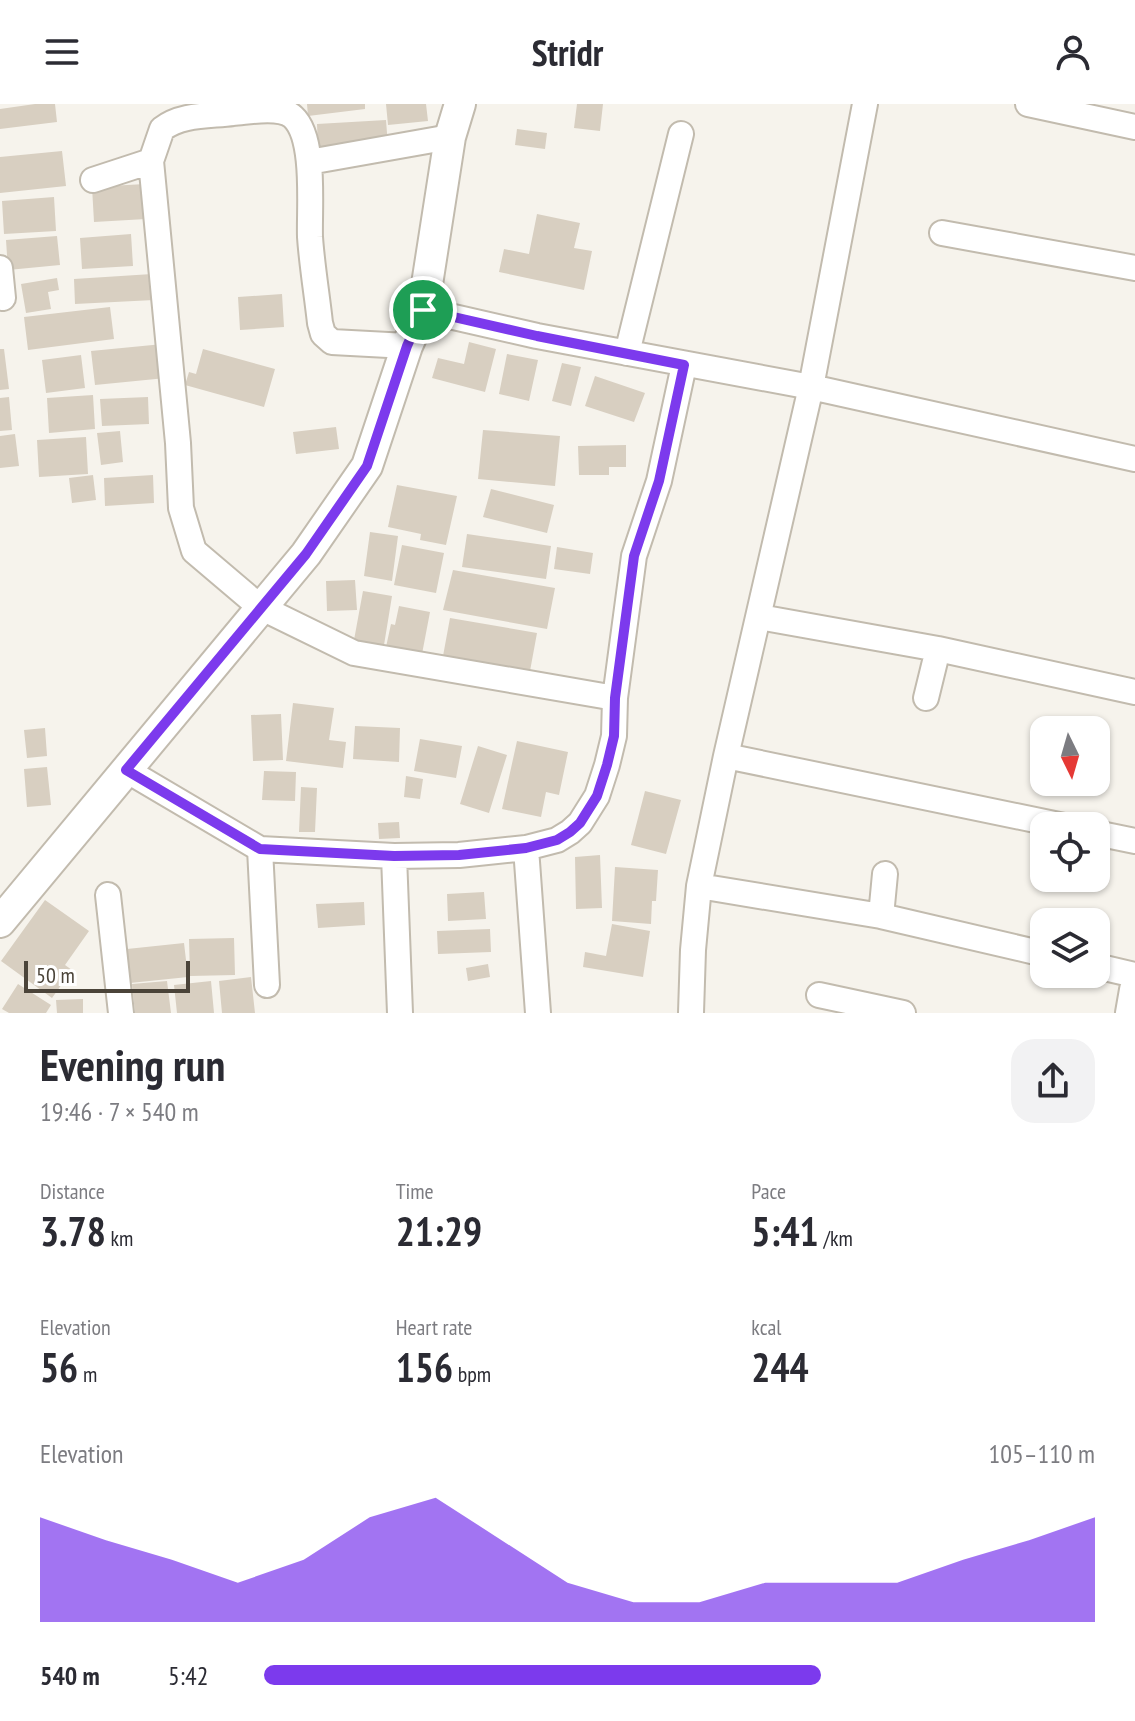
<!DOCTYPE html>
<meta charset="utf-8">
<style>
:root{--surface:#fff;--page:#f2f2f3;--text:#2b2b33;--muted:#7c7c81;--accent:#7c3aed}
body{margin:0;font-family:"PT Sans Narrow",sans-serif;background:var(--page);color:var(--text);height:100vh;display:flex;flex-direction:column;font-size:30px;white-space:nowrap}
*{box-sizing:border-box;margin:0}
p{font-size:26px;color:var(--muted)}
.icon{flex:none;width:44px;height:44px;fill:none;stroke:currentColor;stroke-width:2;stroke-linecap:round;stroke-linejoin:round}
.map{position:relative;height:909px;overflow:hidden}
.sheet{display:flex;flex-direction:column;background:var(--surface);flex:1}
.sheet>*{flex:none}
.needle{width:52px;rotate:175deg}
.fabs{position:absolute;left:1030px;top:612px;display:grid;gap:16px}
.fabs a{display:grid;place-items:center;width:80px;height:80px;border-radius:16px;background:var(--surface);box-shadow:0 2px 6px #0004;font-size:40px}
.scale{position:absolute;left:24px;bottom:20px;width:166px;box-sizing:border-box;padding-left:8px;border:4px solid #4b4439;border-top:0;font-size:22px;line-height:28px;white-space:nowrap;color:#4b4439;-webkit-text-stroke:6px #fff;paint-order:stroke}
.pin{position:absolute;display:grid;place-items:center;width:68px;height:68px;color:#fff;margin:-34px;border:4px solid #fff;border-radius:50%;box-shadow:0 2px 8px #0007}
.round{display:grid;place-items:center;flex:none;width:84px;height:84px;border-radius:24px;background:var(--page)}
.headline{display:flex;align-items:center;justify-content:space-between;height:136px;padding:0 40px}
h1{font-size:44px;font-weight:600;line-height:60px}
.stats{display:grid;grid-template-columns:repeat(3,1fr);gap:12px;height:136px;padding:8px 40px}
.stats div{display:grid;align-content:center}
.stats b{font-size:40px;font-weight:600}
.stats small{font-size:22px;font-weight:400}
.stats p{font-size:22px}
.chart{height:224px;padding:16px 40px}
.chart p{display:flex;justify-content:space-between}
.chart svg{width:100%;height:144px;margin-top:8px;fill:var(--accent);opacity:.7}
ul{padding:0 40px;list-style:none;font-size:26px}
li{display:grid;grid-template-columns:128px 96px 1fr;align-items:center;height:60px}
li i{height:20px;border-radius:10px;background:var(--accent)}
header{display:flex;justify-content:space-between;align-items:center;height:104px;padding:0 40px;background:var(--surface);font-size:36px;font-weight:600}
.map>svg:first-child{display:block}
.building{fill:#d8cfc1}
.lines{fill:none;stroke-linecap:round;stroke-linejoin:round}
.minor-casing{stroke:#c2bbae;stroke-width:28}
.tertiary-casing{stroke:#c2bbae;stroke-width:34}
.minor{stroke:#fff;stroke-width:24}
.tertiary{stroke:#fff;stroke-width:30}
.route-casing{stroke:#fff;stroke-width:16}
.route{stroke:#7c3aed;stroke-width:10}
</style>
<header><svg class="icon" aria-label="menu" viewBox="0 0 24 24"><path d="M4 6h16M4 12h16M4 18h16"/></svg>Stridr<svg class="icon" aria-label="person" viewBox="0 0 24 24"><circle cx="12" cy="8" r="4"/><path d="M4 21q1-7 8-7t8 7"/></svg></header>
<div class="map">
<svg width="1135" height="909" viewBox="0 0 1135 909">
<rect width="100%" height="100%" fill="#f6f3ec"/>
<path class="building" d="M35 0H55L57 18 0 25V5Z
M307 0H365V5L308 12Z
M386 0H426L428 17 388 21Z
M577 0H603L600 27 574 24Z
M386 16 388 42 318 46 317 20Z
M517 25 547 29 545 45 515 41Z
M62 47 66 82 0 89V53Z
M145 80 146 115 94 118 92 83Z
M54 93 56 127 4 130 2 97Z
M537 110 580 119 574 144 592 147 584 186 499 168 504 145 529 150Z
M131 130 133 162 82 165 80 134Z
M57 132 60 161 8 166 6 136Z
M152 170 154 196 75 200 74 175Z
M57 174 59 186 48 188 51 205 26 209 21 180Z
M282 190 284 223 240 226 238 193Z
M110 203 114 235 28 246 24 213Z
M469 238 496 245 485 288 432 274 438 254 464 260Z
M163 240 166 274 95 281 91 247Z
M0 245H4L9 285 0 286Z
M203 245 275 265 264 303 185 281 189 268 196 270Z
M507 250 538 256 529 297 499 290Z
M81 251 85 284 46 289 42 256Z
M562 259 581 263 571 302 552 297Z
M595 272 645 289 634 318 585 302Z
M93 291 95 325 49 329 47 294Z
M9 293 12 326 0 327V294Z
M148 293 149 320 102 322 100 295Z
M336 323 339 345 296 350 293 328Z
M483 326 560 332 555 382 478 375Z
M120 327 123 358 101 361 97 329Z
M15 330 19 362 0 364V332Z
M86 333 88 370 39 373 37 336Z
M626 341V363H609V371H579L578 342Z
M93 371 96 396 72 399 69 374Z
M153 371 154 399 105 402 104 374Z
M397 381 457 392 446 441 420 436 421 430 388 423Z
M491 385 554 401 547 429 483 413Z
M370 428 398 432 392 477 364 472Z
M467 430 551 442 546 475 462 463Z
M402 441 444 449 436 489 394 481Z
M557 443 593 449 590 470 554 465Z
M453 466 555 484 547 525 443 506Z
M355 476 357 506 327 507 326 477Z
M363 487 392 492 384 541 354 536Z
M399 502 430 508 422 550 386 543 391 520 395 521Z
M450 514 537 529 530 567 443 552Z
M293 599 334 604 329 636 346 638 343 664 286 657Z
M281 610 283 656 253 657 251 611Z
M355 622 400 624 399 658 353 655Z
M45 624 47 652 27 654 24 626Z
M420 635 462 642 456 674 414 667Z
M517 637 568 648 559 691 546 688 541 713 502 705Z
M478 642 507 651 489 709 460 700Z
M47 663 51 701 27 703 24 665Z
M264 667 296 668 295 697 262 696Z
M406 672 423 675 420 695 404 693Z
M301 683 317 684 315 728H299Z
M645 687 681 696 666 750 631 741Z
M399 718 400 734 379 735 378 719Z
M600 751 602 804 576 805 575 753Z
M615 763 658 766 656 797H652L651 820 612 817Z
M484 788 486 815 448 817 447 790Z
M45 796 89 827 65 861 72 866 52 894 1 857Z
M364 798 365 821 318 824 316 800Z
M612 820 650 827 643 873 583 863 585 848 606 852Z
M490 825 491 848 438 850 437 827Z
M234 834 235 871 190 872 189 835Z
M184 839 188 873 130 879 127 845Z
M488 860 490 873 468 877 466 864Z
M251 873 255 909H222L219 877Z
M167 877 171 909H135L132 880Z
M211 877 214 909H177L174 881Z
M18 880 51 901 46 909H9L2 905Z
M83 895V909H57L56 896Z"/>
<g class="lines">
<g class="minor-casing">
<path id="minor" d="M1028 0 1135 23
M309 58 450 33
M93 76 151 57
M942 129 1135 164
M0 164 3 194
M423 206 537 232 811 283 1135 355
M407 242 332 238 323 230 320 219C317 191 312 162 310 133 309 104 316 34 293 13 280 1 249 8 233 9 209 12 181 10 162 25L151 57 178 339 181 404 194 447 260 503 354 549 615 594
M627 249 681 30
M759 513 938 545 1135 588
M926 594 938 545
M726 652 1064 722
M126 666 260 745 394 752 459 751 526 744 557 736 570 728 580 719 597 692 607 661 614 632 615 594 634 452 659 377 684 261
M1096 729 1135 737
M526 744 538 909
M260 745 267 881
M394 752 400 909
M699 782 881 812 1044 850
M108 791 121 909
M881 812 885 770
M1096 862 1135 871
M819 891 903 909
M691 909 693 846 699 782 726 652 811 283 865 0"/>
</g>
<g class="tertiary-casing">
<path id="tertiary" d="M0 818 306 450 367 362 407 242 423 206 450 33 460 0
M1131 909 1135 886"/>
</g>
<use href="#minor" class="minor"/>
<use href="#tertiary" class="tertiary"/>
</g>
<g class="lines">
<g class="route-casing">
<path id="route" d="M423 206 537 232 684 261 659 377 634 452 615 594 614 632 607 661 597 692 580 719 570 728 557 736 526 744 459 751 394 752 260 745 126 666 306 450 367 362 407 242Z"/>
</g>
<use href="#route" class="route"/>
</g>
</svg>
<div class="fabs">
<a><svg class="needle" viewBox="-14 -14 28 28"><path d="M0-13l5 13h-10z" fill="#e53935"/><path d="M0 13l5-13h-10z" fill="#7c7c81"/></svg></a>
<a><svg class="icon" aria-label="locate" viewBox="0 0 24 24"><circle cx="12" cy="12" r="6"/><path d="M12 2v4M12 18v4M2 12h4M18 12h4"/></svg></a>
<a><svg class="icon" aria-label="layers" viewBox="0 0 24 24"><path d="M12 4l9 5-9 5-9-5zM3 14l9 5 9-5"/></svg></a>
</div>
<div class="scale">50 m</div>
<div class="pin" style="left:423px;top:206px;background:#1e9e55"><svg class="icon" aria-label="arrive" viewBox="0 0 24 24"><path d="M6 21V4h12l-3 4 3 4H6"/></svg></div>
</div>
<section class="sheet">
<div class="headline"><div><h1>Evening run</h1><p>19:46 · 7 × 540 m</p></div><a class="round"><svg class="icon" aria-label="share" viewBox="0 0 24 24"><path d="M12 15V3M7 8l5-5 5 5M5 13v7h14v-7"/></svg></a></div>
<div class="stats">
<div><p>Distance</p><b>3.78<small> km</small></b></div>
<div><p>Time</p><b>21:29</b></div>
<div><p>Pace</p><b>5:41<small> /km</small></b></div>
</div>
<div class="stats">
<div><p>Elevation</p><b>56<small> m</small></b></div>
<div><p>Heart rate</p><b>156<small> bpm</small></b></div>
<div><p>kcal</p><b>244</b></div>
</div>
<div class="chart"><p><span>Elevation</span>105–110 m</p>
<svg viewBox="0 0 160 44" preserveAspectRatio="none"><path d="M0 44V12L10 19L20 25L30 32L40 25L50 12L60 6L70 19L80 32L90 38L100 38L110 32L120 32L130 32L140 25L150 19L160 12V44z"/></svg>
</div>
<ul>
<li><b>540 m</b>5:42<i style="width:67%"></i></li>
</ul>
</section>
